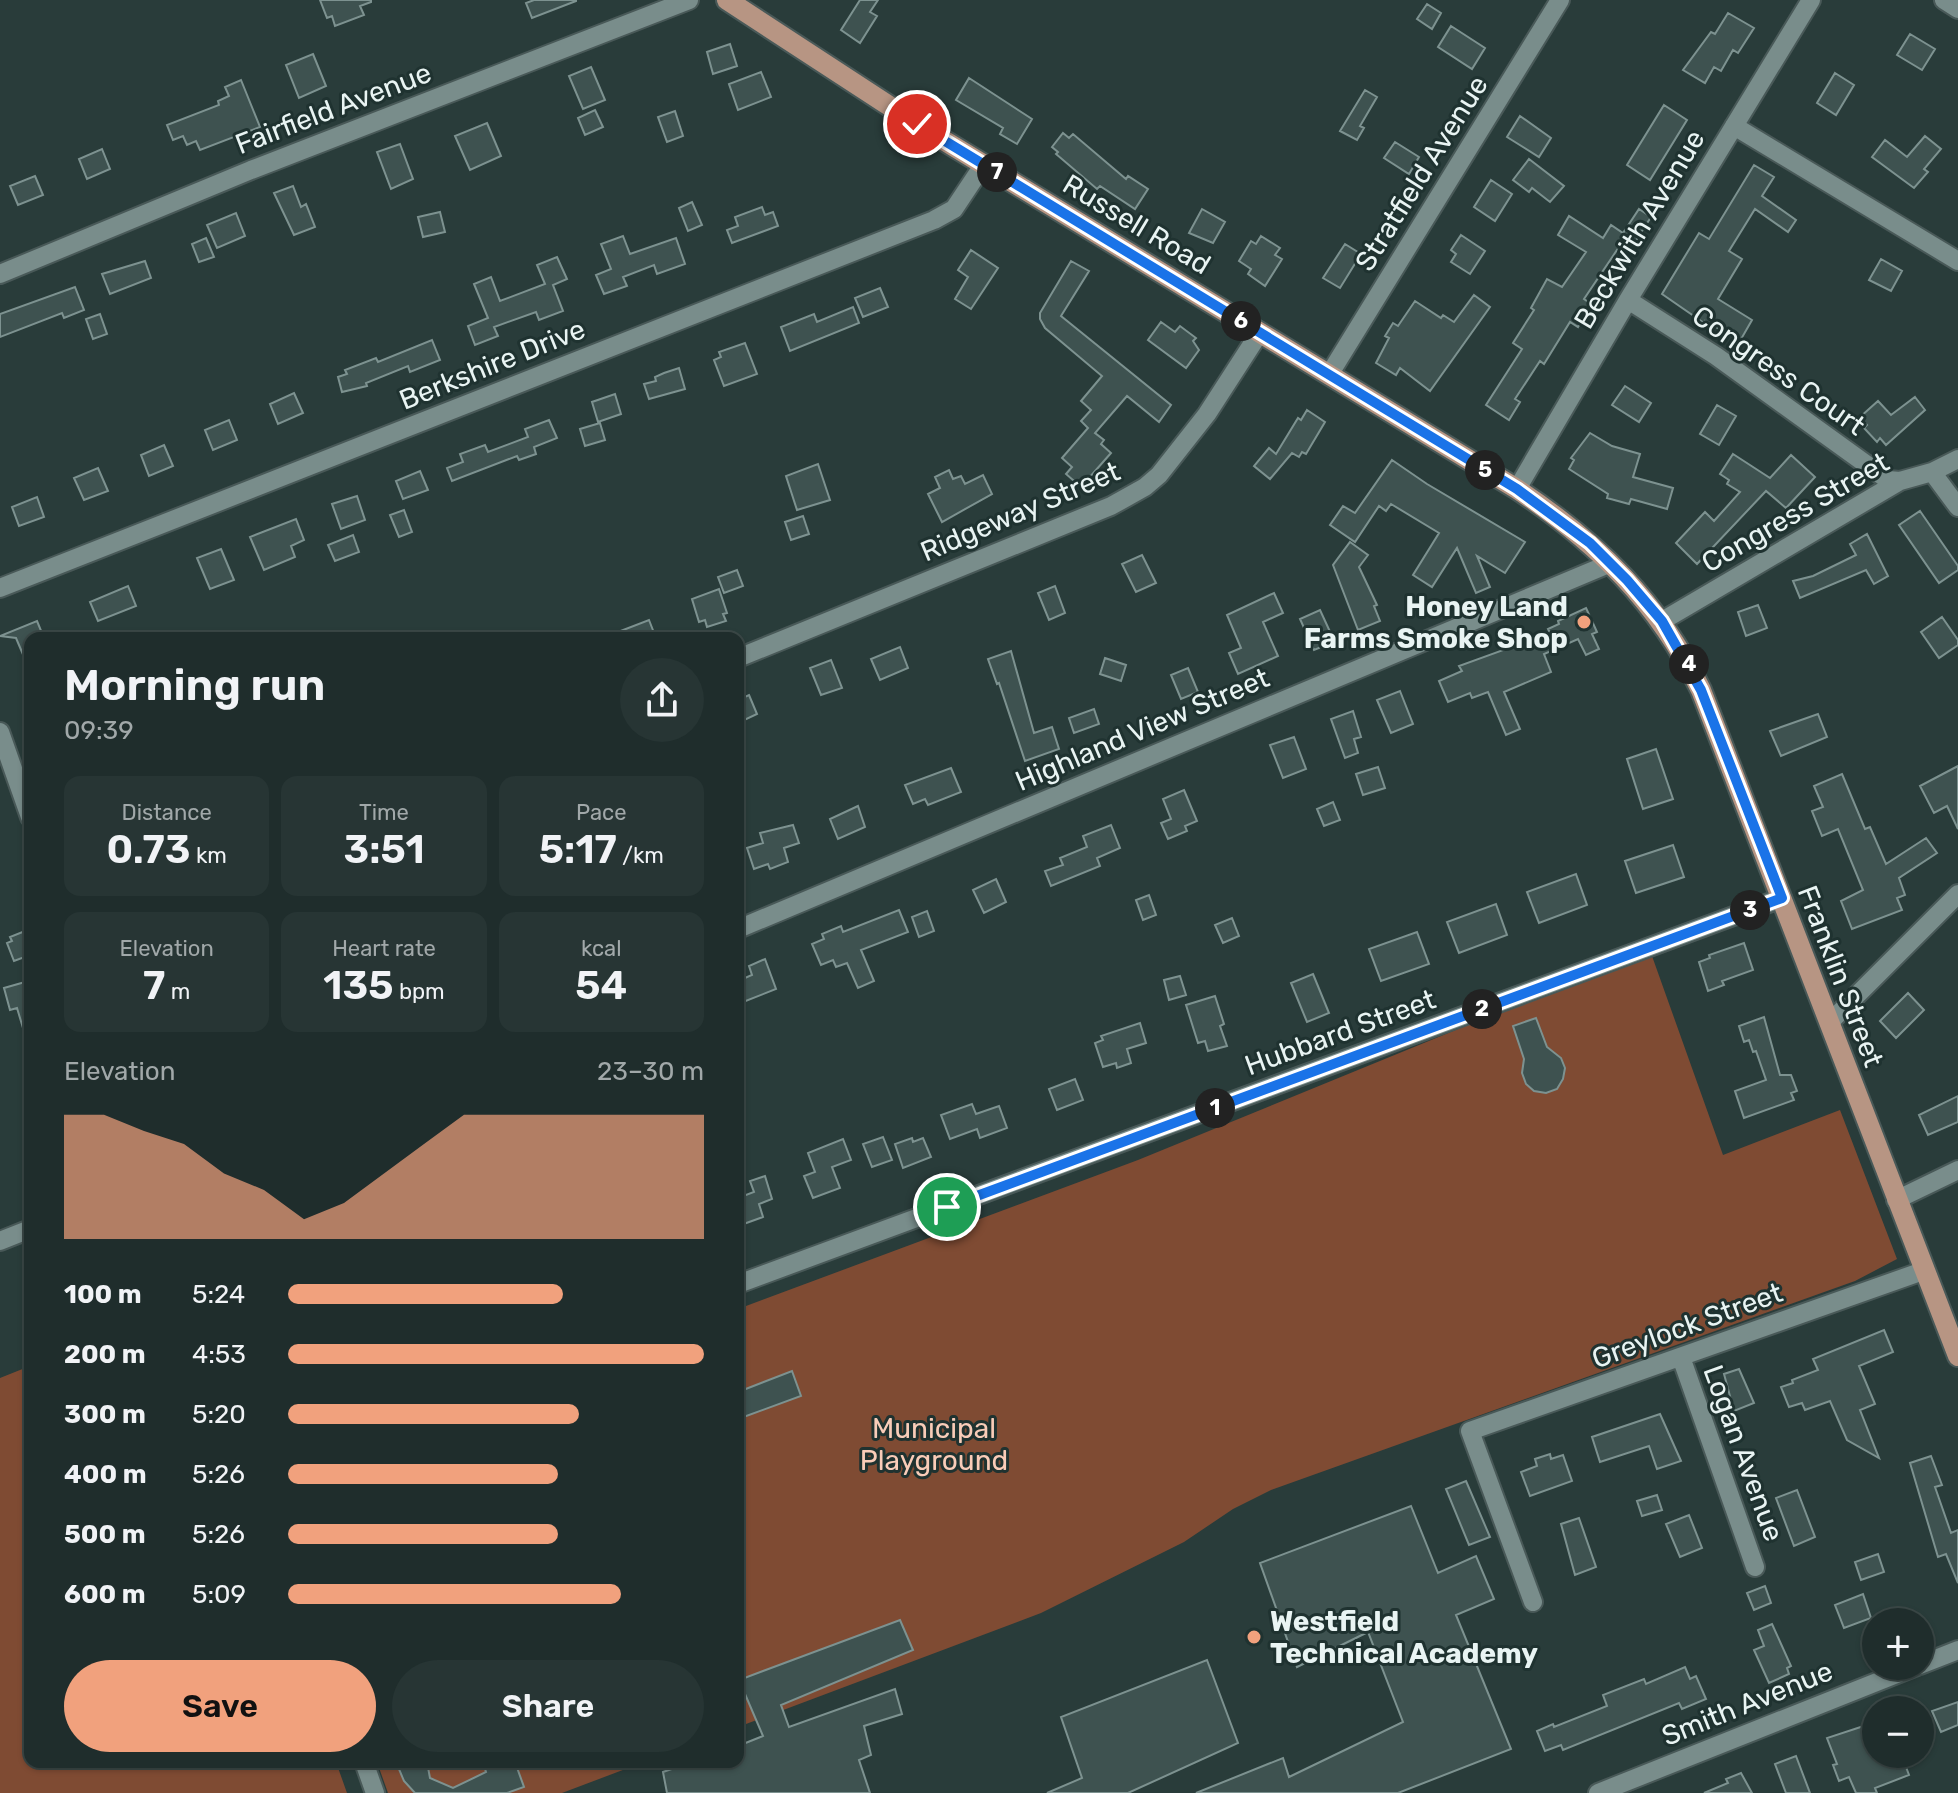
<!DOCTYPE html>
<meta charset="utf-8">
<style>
:root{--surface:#1f2d2c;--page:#273534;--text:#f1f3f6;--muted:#a1a8a9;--line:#3c4948;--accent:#f1a17d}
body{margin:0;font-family:Rubik,sans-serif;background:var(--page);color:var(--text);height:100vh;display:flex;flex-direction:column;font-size:30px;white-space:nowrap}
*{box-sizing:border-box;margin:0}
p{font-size:26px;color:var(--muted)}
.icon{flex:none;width:44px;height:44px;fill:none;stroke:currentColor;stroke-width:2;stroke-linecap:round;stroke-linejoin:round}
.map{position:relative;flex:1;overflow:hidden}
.sheet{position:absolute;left:24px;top:632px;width:720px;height:1136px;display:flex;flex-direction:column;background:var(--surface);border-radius:16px;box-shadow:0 2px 6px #0004,0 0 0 2px var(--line)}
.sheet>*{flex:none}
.controls{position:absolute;left:1862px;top:1608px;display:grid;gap:16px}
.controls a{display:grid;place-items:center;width:72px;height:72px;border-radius:50%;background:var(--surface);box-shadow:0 2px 6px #0004,0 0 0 2px var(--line);font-size:40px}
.pin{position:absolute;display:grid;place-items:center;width:68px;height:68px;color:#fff;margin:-34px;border:4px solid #fff;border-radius:50%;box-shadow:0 2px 8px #0007}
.km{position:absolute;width:40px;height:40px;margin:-20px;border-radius:50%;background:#222;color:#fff;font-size:22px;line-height:40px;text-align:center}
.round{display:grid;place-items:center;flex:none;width:84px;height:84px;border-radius:42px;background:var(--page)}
.overview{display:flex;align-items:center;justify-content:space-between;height:136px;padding:0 40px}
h1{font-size:44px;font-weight:600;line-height:60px}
.metrics{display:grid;grid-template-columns:repeat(3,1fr);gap:12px;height:136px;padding:8px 40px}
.metrics div{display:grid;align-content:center;border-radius:16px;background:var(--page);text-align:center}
.metrics b{font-size:40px;font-weight:600}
.metrics small{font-size:22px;font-weight:400}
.metrics p{font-size:22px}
.chart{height:224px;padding:16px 40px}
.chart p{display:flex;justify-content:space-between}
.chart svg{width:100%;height:144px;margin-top:8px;fill:var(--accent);opacity:.7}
.button{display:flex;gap:16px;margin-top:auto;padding:16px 40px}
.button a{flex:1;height:92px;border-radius:48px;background:var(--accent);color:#111;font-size:32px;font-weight:600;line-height:92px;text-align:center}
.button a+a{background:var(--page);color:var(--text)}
ul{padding:0 40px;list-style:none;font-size:26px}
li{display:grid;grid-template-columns:128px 96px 1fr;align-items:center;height:60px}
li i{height:20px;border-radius:10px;background:var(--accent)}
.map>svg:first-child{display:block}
.green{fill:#7f4b33}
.building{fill:#3e5250;stroke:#7d9290;stroke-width:2}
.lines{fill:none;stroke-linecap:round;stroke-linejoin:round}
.minor-casing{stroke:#495958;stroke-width:22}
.primary-casing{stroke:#495958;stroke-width:24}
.minor{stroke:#798d8b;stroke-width:18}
.primary{stroke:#b79583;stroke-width:20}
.route-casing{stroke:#fff;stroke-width:16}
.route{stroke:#1a73e8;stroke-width:10}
.poi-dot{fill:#f1a17d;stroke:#1f3230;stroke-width:3}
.labels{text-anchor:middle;stroke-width:6;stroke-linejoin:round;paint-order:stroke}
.street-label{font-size:28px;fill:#e9f4f3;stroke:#1f3230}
.poi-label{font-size:28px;font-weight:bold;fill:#e9f4f3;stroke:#1f3230;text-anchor:end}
.park-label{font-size:28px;fill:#f9ccb8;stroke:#1f3230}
</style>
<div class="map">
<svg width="1958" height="1793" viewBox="0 0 1958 1793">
<rect width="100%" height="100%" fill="#293c3a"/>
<path class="green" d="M1652 956 1723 1155 1840 1110 1897 1259 1855 1281 1271 1490 1233 1509 1184 1542 1041 1613 738 1727V1309L1138 1160 1546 993Z
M30 1366V1762H336L347 1793H0V1378Z
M377 1762H644L562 1793H388Z"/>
<path class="building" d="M320 0H371V2L360 6 364 15 335 26 332 16 327 18Z
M534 0H576V1L532 18 526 3Z
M860 0H878L870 12 877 16 860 43 841 30Z
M1427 4 1441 13 1432 29 1417 19Z
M1728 13 1754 28 1738 53 1733 50 1721 71 1714 67 1705 83 1683 70 1711 32 1715 34Z
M1451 26 1485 48 1472 69 1438 47Z
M1910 34 1935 49 1922 70 1897 55Z
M730 44 737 66 713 74 707 52Z
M313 54 326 86 299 98 286 65Z
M591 67 605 100 583 109 569 76Z
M761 72 771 97 738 110 729 84Z
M1835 73 1854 85 1836 115 1817 103Z
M969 78 1032 119 1017 144 1000 134 1003 128 956 100Z
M241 80 260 127 200 150 196 141 187 145 183 136 173 140 167 125 219 105 218 101 229 96 225 87Z
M1365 90 1377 97 1360 126 1364 128 1357 140 1340 131Z
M1664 105 1687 120 1650 180 1627 165Z
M595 110 603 127 585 135 578 118Z
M675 111 683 136 667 142 658 117Z
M1520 116 1551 138 1539 157 1507 137Z
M487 123 501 156 470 170 455 136Z
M1063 133 1069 138 1073 134 1126 179 1128 176 1148 189 1135 209 1100 186 1097 189 1056 154 1058 152 1052 147Z
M1925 136 1941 149 1924 169 1928 172 1914 188 1872 157 1885 140 1907 157Z
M1395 142 1419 157 1409 174 1384 158Z
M400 144 413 179 391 189 377 152Z
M102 149 110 169 87 179 79 159Z
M1529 159 1564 186 1550 202 1532 188 1529 192 1513 180Z
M1754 165 1774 177 1762 196 1796 220 1788 232 1755 209 1729 251 1742 259 1718 299 1752 320 1740 341 1705 321 1704 323 1662 294 1699 233 1709 239Z
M35 176 43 195 18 205 10 186Z
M1491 180 1512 194 1495 221 1474 207Z
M293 186 301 207 306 204 315 227 294 235 274 193Z
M692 202 702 225 688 231 679 208Z
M762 207 765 215 773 212 778 226 732 243 727 230 738 226 735 217Z
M1202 209 1225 222 1213 243 1189 233Z
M1639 209 1651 217 1626 256 1617 250 1584 299 1591 304 1578 327 1570 322 1544 364 1540 361 1515 399 1520 402 1509 420 1486 405 1522 349 1513 343 1534 310 1531 308 1547 279 1562 287 1586 252 1558 235 1569 216 1603 238 1611 225 1623 233Z
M440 212 445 232 423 237 418 217Z
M236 213 245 236 217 248 207 225Z
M1461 235 1485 251 1470 274 1451 262 1456 254 1451 250Z
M623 236 630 254 676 238 685 264 657 274 654 265 623 277 627 286 604 294 596 275 611 269 601 244Z
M1261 236 1280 248 1275 255 1282 259 1265 286 1248 274 1251 269 1239 261 1251 241 1256 244Z
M206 238 214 257 199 262 192 244Z
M1345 244 1361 254 1340 288 1323 278Z
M971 250 998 268 971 309 955 299 968 277 958 270Z
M557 257 567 279 553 285 563 311 539 320 536 312 494 327 498 336 475 345 468 326 488 318 474 284 491 277 500 301 545 284 537 265Z
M1881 259 1902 271 1891 291 1869 280Z
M145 261 151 278 110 294 102 274Z
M1071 261 1089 271 1061 316 1171 405 1159 422 1127 396 1095 433 1104 440 1101 444 1111 453 1081 487 1066 474 1072 467 1062 458 1088 428 1081 421 1091 410 1081 401 1102 376 1045 328 1040 319V313Z
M75 287 84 310 64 318 62 313 0 337V314Z
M880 288 888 307 863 317 855 298Z
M1474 295 1490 307 1430 391 1400 368 1396 375 1376 363 1389 338 1385 336 1393 323 1398 326 1415 301 1441 318 1443 315 1454 322Z
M853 307 859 323 790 351 781 327 814 314 817 322Z
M100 314 107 334 93 339 86 319Z
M1161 322 1175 332 1180 326 1196 338 1193 341 1199 350 1186 368 1148 340Z
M432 340 440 360 410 372 408 366 366 383 367 386 342 392 338 377 347 374 345 370 376 358 378 362Z
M745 343 757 374 724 386 714 360 721 357 719 352Z
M679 368 685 389 649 399 644 384 656 381 655 377 664 373Z
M1625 386 1651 403 1639 422 1612 405Z
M294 393 303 413 278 424 270 404Z
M615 394 621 414 598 422 592 402Z
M1915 397 1925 410 1886 445 1880 438 1877 442 1864 428 1867 425 1860 417 1878 401 1891 415Z
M1717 405 1736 416 1719 445 1700 434Z
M1307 410 1325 422 1306 454 1302 452 1299 457 1292 453 1270 479 1254 466 1269 448 1276 454 1298 418 1301 420Z
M229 420 237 440 213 450 205 430Z
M549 420 557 438 534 447 536 454 519 460 517 456 452 481 447 468 463 462 460 454 485 445 488 452 528 437 525 429Z
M600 423 605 440 585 446 580 429Z
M1590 433 1612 446 1640 454 1633 477 1673 488 1667 509 1631 499 1629 504 1607 498 1608 494 1569 469 1574 460 1571 458Z
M164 445 173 466 149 476 141 455Z
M1733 454 1770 478 1791 455 1815 477 1786 508 1766 491 1697 564 1676 543 1705 512 1714 521 1740 492 1727 484 1729 480 1720 474Z
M1392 460 1427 484 1525 542 1505 573 1477 556 1490 587 1476 593 1457 548 1432 587 1413 575 1439 533 1391 504 1386 511 1379 506 1355 542 1330 525 1343 506 1355 513Z
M818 464 830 500 797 510 786 476Z
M98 468 108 491 84 500 74 478Z
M949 470 953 479 961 476 965 484 983 475 992 494 942 522 928 494 940 488 935 477Z
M420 471 428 490 403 499 396 481Z
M357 496 365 520 341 529 332 504Z
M37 497 44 517 19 526 12 507Z
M404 510 412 532 399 537 390 515Z
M1920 511 1958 566V570L1939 583 1899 525Z
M803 516 809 534 791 540 785 522Z
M296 519 304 540 291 546 295 557 264 570 250 537Z
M1867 534 1888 576 1874 584 1866 570 1800 598 1793 581 1813 576 1856 555 1850 544Z
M353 535 359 552 335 561 328 545Z
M1350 542 1368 555 1359 567 1377 605 1374 606 1380 621 1358 630 1333 565Z
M221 549 234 580 210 589 197 558Z
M1142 555 1156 583 1136 592 1122 564Z
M737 570 743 586 724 593 718 577Z
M128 586 136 606 98 621 90 602Z
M1055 586 1065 613 1049 620 1038 593Z
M719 589 727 613 723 614 726 621 707 627 705 620 699 622 692 599Z
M1274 593 1283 613 1263 622 1278 656 1238 674 1229 653 1241 648 1227 615Z
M1758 605 1767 628 1746 636 1738 612Z
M1586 608 1597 632 1592 634 1599 649 1586 655 1578 639 1544 654 1551 672 1504 692 1520 729 1506 735 1488 692 1472 698 1470 693 1448 702 1439 681 1462 671 1459 666 1550 633 1548 629 1559 624 1558 621Z
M1320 610 1332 636 1327 638 1329 644 1314 650 1300 619Z
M1942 617 1958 640V645L1939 658 1921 632Z
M649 620 656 638H605V637Z
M37 621 44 638H30V671L16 638 0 636Z
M900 647 908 668 880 680 871 659Z
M1011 651 1034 733 1052 727 1059 749 1025 761 999 683 997 684 988 659Z
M1105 658 1126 665 1121 681 1100 674Z
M831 660 842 688 821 695 810 668Z
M1188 668 1198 692 1181 699 1171 675Z
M1400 691 1413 724 1391 733 1377 700Z
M749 695 757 714 738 723V700Z
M1094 709 1099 724 1074 733 1069 718Z
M1353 711 1361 737 1354 739 1358 753 1345 758 1331 719Z
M1818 714 1827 737 1781 756 1770 731Z
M1294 737 1306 769 1283 778 1270 745Z
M1656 749 1673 799 1643 809 1627 759Z
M1958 766V829L1947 806 1934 813 1920 786Z
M1378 767 1385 788 1363 795 1356 774Z
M951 768 961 792 928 805 925 799 913 804 905 785Z
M1842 774 1865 829 1870 827 1886 864 1926 838 1937 853 1899 878 1905 895 1897 898 1902 910 1852 929 1841 901 1863 890 1838 829 1822 836 1812 811 1823 807 1814 786Z
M1184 790 1197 821 1185 826 1187 831 1168 839 1161 823 1171 819 1163 799Z
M1333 802 1340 820 1324 826 1317 809Z
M858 806 865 827 838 839 830 819Z
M793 825 799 843 784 848 788 862 770 869 768 864 754 869 747 848 763 843 760 833Z
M1111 825 1120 848 1097 858 1100 866 1051 886 1045 871 1063 865 1060 858 1087 847 1083 836Z
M1673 845 1684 877 1636 893 1625 861Z
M1576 874 1587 905 1539 923 1527 892Z
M996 879 1006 902 984 913 973 890Z
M1149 895 1156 915 1143 920 1136 900Z
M1496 904 1507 935 1459 953 1447 922Z
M899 910 908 932 861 950 874 981 858 988 847 963 836 967 833 960 821 965 812 944 824 939 822 934 841 926 843 932Z
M927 911 934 931 919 937 912 917Z
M1232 918 1239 936 1223 943 1215 925Z
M30 929V955L14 961 7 943 12 941 10 937Z
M1417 932 1429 964 1381 981 1369 949Z
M1744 943 1753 970 1722 981 1724 985 1708 991 1699 962 1710 958 1709 955Z
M765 959 776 989 738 1004V981L752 975 749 966Z
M1313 974 1329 1013 1307 1022 1291 983Z
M1180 976 1186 995 1169 1000 1164 980Z
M25 982 30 999V1038H26L17 1008 10 1010 4 988Z
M1908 993 1924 1010 1896 1038 1880 1021Z
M1215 996 1224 1024 1220 1026 1227 1046 1208 1051 1205 1041 1198 1043 1186 1005Z
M1764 1017 1780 1075H1791L1797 1091 1791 1093 1794 1100 1744 1118 1735 1091 1766 1080 1756 1051 1753 1052 1749 1040 1744 1042 1739 1026Z
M1536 1018 1547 1047 1561 1058 1565 1068 1563 1079 1557 1089 1546 1093 1534 1091 1526 1084 1522 1073 1524 1059 1513 1026Z
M1140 1023 1146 1043 1127 1049 1131 1063 1117 1068 1116 1063 1103 1067 1095 1043 1103 1040 1101 1036Z
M1075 1079 1083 1100 1057 1110 1049 1089Z
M1958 1096V1122L1928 1135 1919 1115Z
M972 1104 976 1114 999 1106 1007 1128 980 1138 977 1129 950 1139 941 1115Z
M883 1137 892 1160 872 1167 863 1144Z
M912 1138 913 1142 923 1138 931 1157 903 1168 895 1144Z
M843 1139 851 1160 832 1167 840 1188 813 1198 804 1176 815 1172 808 1153Z
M765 1176 772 1199 759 1204 763 1217 738 1226V1198L754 1192 750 1181Z
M1884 1330 1893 1352 1859 1366 1875 1404 1860 1410 1879 1458 1847 1440 1830 1401 1805 1410 1802 1403 1789 1407 1781 1387 1793 1383 1792 1380 1818 1370 1813 1359Z
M1739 1369 1754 1403 1734 1411 1724 1374Z
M792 1371 801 1396 738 1419V1392Z
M1660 1414 1681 1461 1657 1469 1649 1446 1600 1462 1592 1437Z
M1550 1454 1551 1459 1563 1455 1572 1481 1530 1496 1521 1472 1537 1466 1535 1459Z
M1931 1456 1942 1485 1935 1487 1951 1533 1958 1530V1583L1946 1554 1938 1557 1910 1463Z
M1466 1481 1490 1537 1469 1545 1446 1489Z
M1797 1490 1815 1537 1794 1546 1776 1498Z
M1657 1495 1662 1510 1642 1516 1637 1501Z
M1411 1506 1438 1573 1476 1556 1494 1599 1456 1615 1511 1749 1398 1793H1196L1283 1758 1289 1777 1403 1722 1368 1632 1297 1667 1260 1563Z
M1689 1515 1702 1548 1680 1557 1666 1524Z
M1579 1518 1596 1567 1575 1575 1561 1524Z
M1878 1554 1884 1572 1861 1580 1855 1562Z
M1765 1586 1771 1603 1754 1610 1747 1593Z
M1863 1594 1871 1618 1844 1628 1835 1605Z
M900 1620 913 1650 781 1705 789 1727 895 1689 902 1714 864 1726 871 1755 859 1760 870 1793H667L663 1772 692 1762H738V1746L763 1736 739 1680Z
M1772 1624 1791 1666 1787 1668 1789 1674 1769 1683 1754 1650 1764 1646 1758 1630Z
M1207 1660 1238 1743 1128 1793H1047L1082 1778 1061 1717Z
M1685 1667 1690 1679 1696 1676 1706 1699 1682 1709 1679 1703 1563 1750 1561 1745 1545 1751 1537 1731 1553 1724 1554 1727 1607 1706 1603 1695 1644 1679 1646 1684Z
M1958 1702V1725L1941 1732 1932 1711Z
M1876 1722V1754H1901L1909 1775 1875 1788 1877 1793H1856L1849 1777 1839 1781 1833 1765 1837 1764 1827 1738Z
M1796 1756 1810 1793H1786L1775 1764Z
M396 1762H427L430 1778 453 1788 486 1772 483 1762H515L524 1787 507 1793H415L404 1781Z
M1741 1773 1752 1793H1704L1728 1783 1726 1779Z"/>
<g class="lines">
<g class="minor-casing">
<path id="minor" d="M1944 0 1958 9
M1734 126 1958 261
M0 274 251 170 689 0
M1628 300 1716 356 1888 480 1900 481
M1329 375 1560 0
M1932 472 1958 507
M1517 489 1628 300 1811 0
M0 588 934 220 954 209 984 164
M1662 621 1900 481 1932 472 1958 459
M738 658 1111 506 1145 487 1159 475 1207 414 1260 332
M0 732 30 817
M738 929 1611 563
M1829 1023 1958 894
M1896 1200 1958 1170
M0 1241 30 1229
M738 1284 1782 898
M1681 1357 1755 1567
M1533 1602 1470 1431 1923 1271
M1920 1665 1958 1650
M364 1762 375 1793
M1598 1793 1917 1666"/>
</g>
<g class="primary-casing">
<path id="primary" d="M727 0 917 124 1517 489C1598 543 1658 602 1701 690L1958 1356"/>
</g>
<use href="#minor" class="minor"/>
<use href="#primary" class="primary"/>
</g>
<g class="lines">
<g class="route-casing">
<path id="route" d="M917 124 1517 489 1590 543 1627 580 1662 621 1701 690 1782 898 947 1207"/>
</g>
<use href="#route" class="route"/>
</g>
<g class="poi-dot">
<circle cx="1584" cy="622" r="8"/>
<circle cx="1254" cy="1637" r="8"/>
</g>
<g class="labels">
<g class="street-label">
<text transform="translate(333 108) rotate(-21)" y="10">Fairfield Avenue</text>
<text transform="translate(1421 173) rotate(-58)" y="10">Stratfield Avenue</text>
<text transform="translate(1137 224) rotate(31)" y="10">Russell Road</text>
<text transform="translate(1639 229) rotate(-59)" y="10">Beckwith Avenue</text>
<text transform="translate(492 364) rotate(-22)" y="10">Berkshire Drive</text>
<text transform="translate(1779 370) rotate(35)" y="10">Congress Court</text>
<text transform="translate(1020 511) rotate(-23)" y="10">Ridgeway Street</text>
<text transform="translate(1795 512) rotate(-30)" y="10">Congress Street</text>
<text transform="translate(1142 729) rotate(-23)" y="10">Highland View Street</text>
<text transform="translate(1841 976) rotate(69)" y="10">Franklin Street</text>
<text transform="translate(1340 1032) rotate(-20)" y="10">Hubbard Street</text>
<text transform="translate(1687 1325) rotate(-20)" y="10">Greylock Street</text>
<text transform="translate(1744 1453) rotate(70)" y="10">Logan Avenue</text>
<text transform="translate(1747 1703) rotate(-22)" y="10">Smith Avenue</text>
</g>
<g class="poi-label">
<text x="1568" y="616">Honey Land<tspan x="1568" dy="32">Farms Smoke Shop</tspan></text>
<text x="1270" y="1631" text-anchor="start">Westfield<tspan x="1270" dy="32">Technical Academy</tspan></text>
</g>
<g class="park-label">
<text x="934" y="1438">Municipal<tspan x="934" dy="32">Playground</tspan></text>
</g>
</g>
</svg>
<div class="controls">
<a>+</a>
<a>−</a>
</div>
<div class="pin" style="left:947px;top:1207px;background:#1e9e55"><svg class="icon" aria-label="arrive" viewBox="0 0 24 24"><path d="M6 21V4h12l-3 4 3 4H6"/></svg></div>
<div class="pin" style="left:917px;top:124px;background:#d93025"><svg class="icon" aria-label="check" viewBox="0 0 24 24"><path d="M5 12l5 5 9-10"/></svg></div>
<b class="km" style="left:1215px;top:1108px">1</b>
<b class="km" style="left:1482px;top:1009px">2</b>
<b class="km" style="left:1750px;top:910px">3</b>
<b class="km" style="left:1689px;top:664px">4</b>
<b class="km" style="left:1485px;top:470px">5</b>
<b class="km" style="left:1241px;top:321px">6</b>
<b class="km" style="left:997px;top:172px">7</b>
<section class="sheet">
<div class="overview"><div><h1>Morning run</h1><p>09:39</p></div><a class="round"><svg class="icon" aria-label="share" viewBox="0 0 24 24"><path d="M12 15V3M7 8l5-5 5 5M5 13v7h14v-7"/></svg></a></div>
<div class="metrics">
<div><p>Distance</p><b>0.73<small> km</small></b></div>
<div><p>Time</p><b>3:51</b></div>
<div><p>Pace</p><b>5:17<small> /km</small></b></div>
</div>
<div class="metrics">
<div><p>Elevation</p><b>7<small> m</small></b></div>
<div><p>Heart rate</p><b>135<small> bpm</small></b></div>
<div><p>kcal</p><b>54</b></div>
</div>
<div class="chart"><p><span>Elevation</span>23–30 m</p>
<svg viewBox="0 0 160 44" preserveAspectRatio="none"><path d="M0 44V6L10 6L20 11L30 15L40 24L50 29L60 38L70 33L80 24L90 15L100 6L110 6L120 6L130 6L140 6L150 6L160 6V44z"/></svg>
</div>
<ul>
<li><b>100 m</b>5:24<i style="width:66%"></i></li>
<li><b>200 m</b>4:53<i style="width:100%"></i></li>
<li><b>300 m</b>5:20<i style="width:70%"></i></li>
<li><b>400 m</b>5:26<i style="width:65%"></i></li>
<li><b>500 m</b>5:26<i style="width:65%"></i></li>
<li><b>600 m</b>5:09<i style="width:80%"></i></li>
</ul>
<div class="button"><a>Save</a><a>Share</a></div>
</section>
</div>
